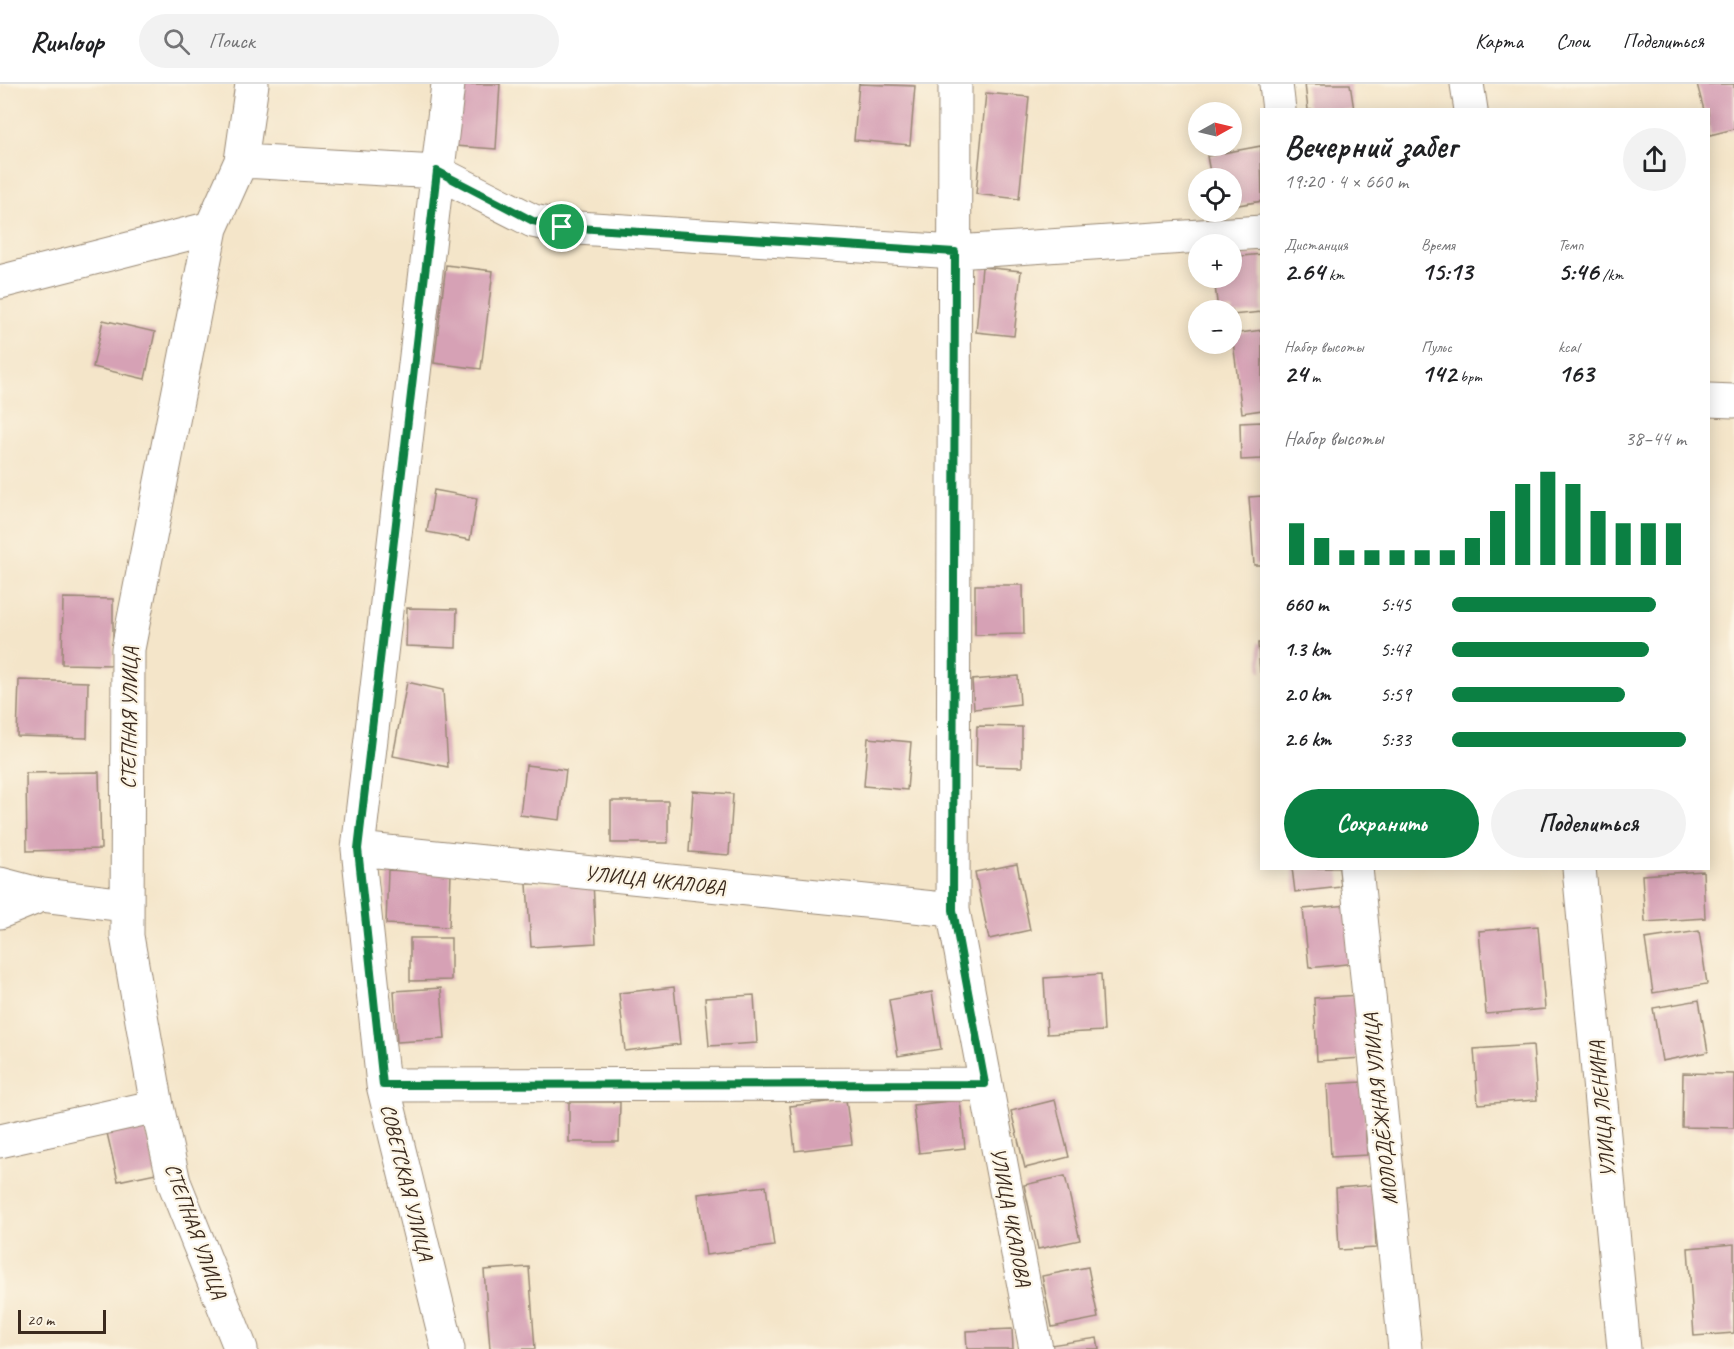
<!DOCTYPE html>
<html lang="ru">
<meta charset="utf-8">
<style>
:root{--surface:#fff;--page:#f2f2f2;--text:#202124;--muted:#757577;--line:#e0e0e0;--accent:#0b8043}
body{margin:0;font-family:Caveat,sans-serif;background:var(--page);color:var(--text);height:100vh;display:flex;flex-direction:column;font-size:22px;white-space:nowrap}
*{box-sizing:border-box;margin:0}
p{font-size:20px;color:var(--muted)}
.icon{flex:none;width:33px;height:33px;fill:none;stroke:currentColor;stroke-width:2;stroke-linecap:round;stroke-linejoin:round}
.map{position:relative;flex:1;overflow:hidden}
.panel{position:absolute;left:1260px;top:24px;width:450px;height:762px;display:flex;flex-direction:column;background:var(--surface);border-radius:0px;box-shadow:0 3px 15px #0003}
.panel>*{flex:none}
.needle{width:39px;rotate:82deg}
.fabs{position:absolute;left:1188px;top:18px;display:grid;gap:12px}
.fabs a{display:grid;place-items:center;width:54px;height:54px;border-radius:50%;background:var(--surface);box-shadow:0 3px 15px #0003;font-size:30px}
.scale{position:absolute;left:18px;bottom:15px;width:88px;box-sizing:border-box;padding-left:6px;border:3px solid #3b2a1e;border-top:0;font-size:16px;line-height:21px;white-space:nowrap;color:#3b2a1e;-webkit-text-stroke:4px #fcf5e5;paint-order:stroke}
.pin{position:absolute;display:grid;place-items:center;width:51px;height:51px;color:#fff;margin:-26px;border:3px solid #fff;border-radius:50%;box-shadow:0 2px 6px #0007}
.round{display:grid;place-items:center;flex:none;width:63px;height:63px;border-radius:32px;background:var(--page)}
.headline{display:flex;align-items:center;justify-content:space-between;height:102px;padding:0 24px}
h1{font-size:33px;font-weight:600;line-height:45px}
.figures{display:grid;grid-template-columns:repeat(3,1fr);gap:9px;height:102px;padding:6px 24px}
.figures div{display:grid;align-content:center}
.figures b{font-size:26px;font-weight:600}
.figures small{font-size:16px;font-weight:400}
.figures p{font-size:16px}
.chart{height:168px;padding:12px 24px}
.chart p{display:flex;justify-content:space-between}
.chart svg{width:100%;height:108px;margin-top:6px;stroke:var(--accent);stroke-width:6}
.action{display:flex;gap:12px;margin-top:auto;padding:12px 24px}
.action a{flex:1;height:69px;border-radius:36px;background:var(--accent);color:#fff;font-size:24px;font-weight:600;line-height:69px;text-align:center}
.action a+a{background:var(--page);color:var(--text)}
ul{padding:0 24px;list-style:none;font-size:20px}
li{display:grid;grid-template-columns:96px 72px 1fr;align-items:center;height:45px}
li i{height:15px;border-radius:8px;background:var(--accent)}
header{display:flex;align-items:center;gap:36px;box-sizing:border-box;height:84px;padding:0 30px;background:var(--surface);border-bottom:2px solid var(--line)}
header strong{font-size:28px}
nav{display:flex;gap:33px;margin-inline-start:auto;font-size:21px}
.search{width:420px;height:54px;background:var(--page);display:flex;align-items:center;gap:15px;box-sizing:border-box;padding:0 21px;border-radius:33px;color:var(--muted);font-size:22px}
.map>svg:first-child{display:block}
.building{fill:#d6a1b5}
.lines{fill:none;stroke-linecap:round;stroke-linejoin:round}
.minor-casing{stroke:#988874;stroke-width:35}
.major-casing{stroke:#988874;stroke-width:35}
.minor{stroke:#fff;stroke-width:33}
.major{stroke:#fff;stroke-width:33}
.route-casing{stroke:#fff;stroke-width:12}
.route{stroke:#0b8043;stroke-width:8}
.labels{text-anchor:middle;stroke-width:4.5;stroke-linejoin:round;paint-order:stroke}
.street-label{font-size:21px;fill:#3b2a1e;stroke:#fcf5e5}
</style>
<header>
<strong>Runloop</strong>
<div class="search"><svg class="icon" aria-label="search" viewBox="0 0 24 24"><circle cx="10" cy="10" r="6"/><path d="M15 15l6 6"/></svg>Поиск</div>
<nav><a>Карта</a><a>Слои</a><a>Поделиться</a></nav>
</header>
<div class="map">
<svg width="1734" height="1265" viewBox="0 0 1734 1265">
<rect width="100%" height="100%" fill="#fcf5e5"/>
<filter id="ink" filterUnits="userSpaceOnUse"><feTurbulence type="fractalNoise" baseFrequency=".0167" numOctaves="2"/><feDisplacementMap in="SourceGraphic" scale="12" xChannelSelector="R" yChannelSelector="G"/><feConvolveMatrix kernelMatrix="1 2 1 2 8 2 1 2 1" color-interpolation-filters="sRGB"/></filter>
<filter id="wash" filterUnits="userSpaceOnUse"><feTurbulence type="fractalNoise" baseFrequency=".008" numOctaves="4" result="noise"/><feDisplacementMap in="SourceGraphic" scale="24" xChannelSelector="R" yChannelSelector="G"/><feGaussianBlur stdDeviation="1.35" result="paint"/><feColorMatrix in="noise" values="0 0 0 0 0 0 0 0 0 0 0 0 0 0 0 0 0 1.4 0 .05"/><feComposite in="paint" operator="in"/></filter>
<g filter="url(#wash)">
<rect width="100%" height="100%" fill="#f4e5c9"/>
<g id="blocks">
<path class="building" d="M458 0H500L496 65 455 62Z
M859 0 915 2 910 61 854 56Z
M1305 0H1350L1354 26H1308Z
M1697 0H1734V45L1710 51 1708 26H1704Z
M986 9 1029 13 1019 115 976 110Z
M1261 62 1262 117 1232 122V94H1211L1207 72Z
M1262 170V228L1232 231V226H1218L1214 194H1232V173Z
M446 181 493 187 481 285 434 279Z
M982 183 1021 187 1014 252 976 248Z
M103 236 155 248 145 295 93 283Z
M1262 246V326L1242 329 1232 250Z
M1262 338V375L1241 376 1240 339Z
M434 406 477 414 470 456 427 448Z
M1262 412V481H1254L1249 413Z
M975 501H1023L1024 550 975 551Z
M63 514 113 515V581L62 580Z
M407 524 457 525 456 564 406 562Z
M1258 559H1262V588H1260Z
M1018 592 1020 620 974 625 972 596Z
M19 596 88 598 87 654 17 652Z
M407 598 443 606 448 683 393 672Z
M977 642 1022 643V683L976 682Z
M868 654 911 658 907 706 864 702Z
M526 681 566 686 560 736 520 731Z
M99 688 101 765 27 767 26 689Z
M693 707 733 710 729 771 689 768Z
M611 717H668V759H611Z
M1017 780 1030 846 989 855 975 788Z
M1292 784H1339L1341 803 1295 808Z
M388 786 451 789 449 843 386 840Z
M1703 787 1705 834 1645 838 1642 791Z
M593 797 596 859 531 863 527 800Z
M1349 821 1355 879 1309 884 1303 825Z
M1538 842 1545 925 1486 930 1479 847Z
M1699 847 1707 900 1653 909 1645 855Z
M410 854H451V896L410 897Z
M1101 890 1104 947 1047 950 1044 894Z
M674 903 680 960 625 967 619 909Z
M441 904 445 955 397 958 394 907Z
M932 908 941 965 898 972 889 916Z
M754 911 757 959 709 962 705 914Z
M1359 911 1362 974 1317 977 1314 914Z
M1699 916 1708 968 1662 977 1653 924Z
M1533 961 1537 1016 1478 1020 1474 965Z
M1683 989 1734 990V1044L1682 1043Z
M1363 998 1367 1071 1331 1073 1327 1000Z
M846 1016 852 1060 795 1067 790 1022Z
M960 1016 965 1064 919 1069 913 1021Z
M1055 1016 1069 1073 1025 1084 1011 1027Z
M569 1018H620L619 1058H569Z
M145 1040 156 1089 118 1097 107 1049Z
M1065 1092 1080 1156 1038 1165 1024 1101Z
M1373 1101 1376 1164 1339 1166 1336 1104Z
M766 1102 774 1162 706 1171 698 1110Z
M1734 1160V1249L1694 1252 1688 1164Z
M529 1183 535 1265H490L484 1186Z
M1088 1183 1098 1234 1052 1243 1042 1192Z
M1012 1245 1013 1265H967L966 1247Z
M1097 1254 1099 1265H1051L1050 1261Z"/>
</g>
</g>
<g filter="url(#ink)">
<use href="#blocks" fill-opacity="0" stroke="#988874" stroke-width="1.5"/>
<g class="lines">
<g class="minor-casing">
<path id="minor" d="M448 0 358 765 383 1001 448 1265
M955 0 953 826 1036 1265
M1276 0 1279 26
M241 77 437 88 533 137 562 143 955 168 1262 148
M0 198 211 144
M1708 316 1734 317
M358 765 953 826
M1356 784 1405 1265
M0 800 42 811 126 821
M0 828 42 811
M383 1001 985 1000
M0 1057 157 1022
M241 1265 174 1098 157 1022 127 852 128 565 211 144 241 77 252 0"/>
</g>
<g class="major-casing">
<path id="major" d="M1467 0 1471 26
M1579 784 1624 1265"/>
</g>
<use href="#minor" class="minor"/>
<use href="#major" class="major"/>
</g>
</g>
<g class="lines" filter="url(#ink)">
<g class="route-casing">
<path id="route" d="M437 87 533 137 562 143 955 168 953 826 985 1000 383 1001 358 765Z"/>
</g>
<use href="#route" class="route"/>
</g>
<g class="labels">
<g class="street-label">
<text transform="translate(129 634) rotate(-89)" y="7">СТЕПНАЯ УЛИЦА</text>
<text transform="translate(655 796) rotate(6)" y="7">УЛИЦА ЧКАЛОВА</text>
<text transform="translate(1380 1025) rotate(-96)" y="7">МОЛОДЁЖНАЯ УЛИЦА</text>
<text transform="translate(1602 1025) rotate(-95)" y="7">УЛИЦА ЛЕНИНА</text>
<text transform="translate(407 1098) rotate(76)" y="7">СОВЕТСКАЯ УЛИЦА</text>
<text transform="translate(1011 1133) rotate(79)" y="7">УЛИЦА ЧКАЛОВА</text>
<text transform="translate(196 1147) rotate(70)" y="7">СТЕПНАЯ УЛИЦА</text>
</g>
</g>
</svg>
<div class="fabs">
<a><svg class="needle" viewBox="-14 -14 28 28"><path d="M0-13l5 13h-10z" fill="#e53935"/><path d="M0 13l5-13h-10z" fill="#757577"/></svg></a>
<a><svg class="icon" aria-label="locate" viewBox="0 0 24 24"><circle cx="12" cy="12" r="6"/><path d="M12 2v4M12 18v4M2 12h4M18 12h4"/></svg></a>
<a>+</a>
<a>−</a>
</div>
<div class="scale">20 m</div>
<div class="pin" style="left:562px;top:143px;background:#1e9e55"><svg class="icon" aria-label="arrive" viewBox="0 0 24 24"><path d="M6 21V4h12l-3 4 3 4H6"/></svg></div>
<section class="panel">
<div class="headline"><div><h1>Вечерний забег</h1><p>19:20 · 4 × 660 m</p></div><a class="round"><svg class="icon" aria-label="share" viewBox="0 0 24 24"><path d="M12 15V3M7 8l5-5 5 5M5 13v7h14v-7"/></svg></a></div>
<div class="figures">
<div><p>Дистанция</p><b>2.64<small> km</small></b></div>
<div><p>Время</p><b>15:13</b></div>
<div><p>Темп</p><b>5:46<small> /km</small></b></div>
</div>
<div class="figures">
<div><p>Набор высоты</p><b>24<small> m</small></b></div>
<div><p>Пульс</p><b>142<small> bpm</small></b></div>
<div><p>kcal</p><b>163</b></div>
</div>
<div class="chart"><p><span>Набор высоты</span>38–44 m</p>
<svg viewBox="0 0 160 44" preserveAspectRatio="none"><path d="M5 44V27M15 44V33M25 44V38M35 44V38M45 44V38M55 44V38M65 44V38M75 44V33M85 44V22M95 44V11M105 44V6M115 44V11M125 44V22M135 44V27M145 44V27M155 44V27"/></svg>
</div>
<ul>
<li><b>660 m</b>5:45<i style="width:87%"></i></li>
<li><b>1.3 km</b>5:47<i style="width:84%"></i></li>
<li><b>2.0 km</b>5:59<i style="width:74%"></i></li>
<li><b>2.6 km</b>5:33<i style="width:100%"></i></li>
</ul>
<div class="action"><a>Сохранить</a><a>Поделиться</a></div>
</section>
</div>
